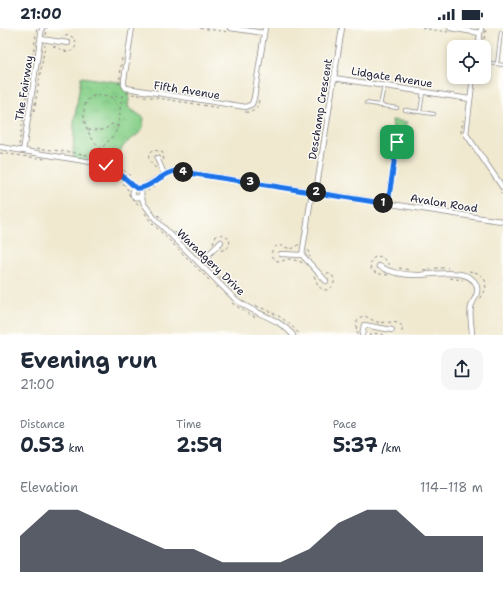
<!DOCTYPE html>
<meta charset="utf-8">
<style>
:root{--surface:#fff;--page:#f6f6f7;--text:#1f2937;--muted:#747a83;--accent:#111827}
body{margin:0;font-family:"Shantell Sans",sans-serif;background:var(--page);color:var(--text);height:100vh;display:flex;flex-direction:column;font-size:15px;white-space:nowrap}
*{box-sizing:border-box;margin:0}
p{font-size:13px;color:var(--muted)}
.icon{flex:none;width:22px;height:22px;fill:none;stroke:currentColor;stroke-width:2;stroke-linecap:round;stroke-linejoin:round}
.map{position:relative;height:307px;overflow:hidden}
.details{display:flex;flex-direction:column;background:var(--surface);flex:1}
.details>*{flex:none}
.buttons{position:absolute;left:447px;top:12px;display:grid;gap:8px}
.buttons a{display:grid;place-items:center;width:44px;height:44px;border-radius:8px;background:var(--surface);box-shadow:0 2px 6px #0003;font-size:20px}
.pin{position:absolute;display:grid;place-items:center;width:34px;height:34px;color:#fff;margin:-17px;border-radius:8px;box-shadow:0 2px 6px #0006}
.km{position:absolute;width:20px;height:20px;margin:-10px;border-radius:50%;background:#222;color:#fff;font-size:11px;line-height:20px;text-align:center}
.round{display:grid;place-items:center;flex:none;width:42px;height:42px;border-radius:12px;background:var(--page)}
.head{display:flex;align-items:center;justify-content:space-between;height:68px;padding:0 20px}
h1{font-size:22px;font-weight:700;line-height:30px}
.metrics{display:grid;grid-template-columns:repeat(3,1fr);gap:6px;height:68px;padding:4px 20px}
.metrics div{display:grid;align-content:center}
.metrics b{font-size:20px;font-weight:700}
.metrics small{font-size:11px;font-weight:400}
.metrics p{font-size:11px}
.chart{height:112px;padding:8px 20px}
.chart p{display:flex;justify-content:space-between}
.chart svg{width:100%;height:72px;margin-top:4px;fill:var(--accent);opacity:.7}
.status{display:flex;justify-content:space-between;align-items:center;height:28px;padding:0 20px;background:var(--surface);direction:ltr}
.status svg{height:11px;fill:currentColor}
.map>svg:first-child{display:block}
.park{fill:url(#park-crowns);stroke:#567a64}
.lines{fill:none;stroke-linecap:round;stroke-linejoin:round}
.lane-casing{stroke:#898686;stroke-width:4}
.street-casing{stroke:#898686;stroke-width:6}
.path{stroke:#898686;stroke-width:1;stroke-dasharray:3 3;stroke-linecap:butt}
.lane{stroke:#fff;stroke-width:2.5}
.street{stroke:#fff;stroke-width:4.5}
.route-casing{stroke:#fff;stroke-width:8}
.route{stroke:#1a73e8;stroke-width:5}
.labels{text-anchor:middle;stroke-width:3;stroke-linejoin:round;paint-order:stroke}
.street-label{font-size:11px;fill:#22223b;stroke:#fdfcf7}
</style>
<div class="status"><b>21:00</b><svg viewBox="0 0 49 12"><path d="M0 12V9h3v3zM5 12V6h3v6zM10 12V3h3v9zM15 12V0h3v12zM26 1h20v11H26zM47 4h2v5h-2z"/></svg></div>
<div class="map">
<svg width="503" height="307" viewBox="0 0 503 307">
<defs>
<pattern id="park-crowns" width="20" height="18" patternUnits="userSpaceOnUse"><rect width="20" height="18" fill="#8bd28d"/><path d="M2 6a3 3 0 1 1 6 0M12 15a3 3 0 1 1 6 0" fill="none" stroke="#78b47b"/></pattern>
</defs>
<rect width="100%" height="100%" fill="#fdfcf7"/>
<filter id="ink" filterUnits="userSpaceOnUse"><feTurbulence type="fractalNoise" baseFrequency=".025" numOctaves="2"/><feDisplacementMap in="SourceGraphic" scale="8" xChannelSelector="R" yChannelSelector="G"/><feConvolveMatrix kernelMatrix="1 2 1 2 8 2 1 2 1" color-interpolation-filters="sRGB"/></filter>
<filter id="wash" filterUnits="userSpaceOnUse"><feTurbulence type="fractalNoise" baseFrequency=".012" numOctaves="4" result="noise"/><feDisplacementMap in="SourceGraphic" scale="16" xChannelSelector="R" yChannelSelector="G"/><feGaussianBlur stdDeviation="0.9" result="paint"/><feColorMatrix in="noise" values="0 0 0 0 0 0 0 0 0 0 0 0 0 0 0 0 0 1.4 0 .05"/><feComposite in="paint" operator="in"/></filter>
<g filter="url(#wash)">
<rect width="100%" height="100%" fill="#f0e9d0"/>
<path class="park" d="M81 49 124 55 130 62 128 79 144 90 142 103 125 116 109 138 73 130 74 95Z
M392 92 407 94 397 114 394 108Z"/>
</g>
<g filter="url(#ink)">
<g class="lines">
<g class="lane-casing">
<path id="lane" d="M484 34 503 37
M497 36 501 4
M366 75 397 80
M380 78 384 58
M405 82 434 86
M420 84 423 64"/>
</g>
<g class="street-casing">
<path id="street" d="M132 0 124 52V57L126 60 246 79 252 76 254 70 265 0
M230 0 264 5
M450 0 480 5
M41 11 68 15
M478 19 481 0
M473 49 466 106 503 160
M334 50 470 71
M0 119 103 136 118 144 136 160
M23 123 42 0
M157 130 164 146
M132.5 165a4.5 4.5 0 1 1 9 0a4.5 4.5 0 1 1-9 0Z
M139 161C153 155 164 143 179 143L494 192 503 193
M316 164 342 0
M141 167 144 176 156 192 234 270C253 287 276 287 293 307
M388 176 397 114
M281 226 302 227 326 253
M302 227 312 164
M200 235 221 214
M379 238C390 245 405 247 418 247 432 247 472 238 477 259 479 266 473 272 471 279 469 288 472 298 472 307
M362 307 364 297 392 302"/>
</g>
<path class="path" d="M200 0 229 4
M422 0 448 4
M46 7 47 0
M484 11 486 0
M53 18C62 20 71 31 76 17L75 11 69 7 62 9
M477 55 478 49
M119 57 122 30
M126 65 220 80
M113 70 117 78 120 80
M34 83 45 17
M245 84C255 85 257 81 259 72
M399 98 401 99 400 101 398 99Z
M88 102H104L112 96 118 98
M461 105 463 92
M396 107V105L400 104
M19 117 37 0
M37 120C69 125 107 124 131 149
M101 121C90 110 83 98 84 82 85 75 87 70 94 68 99 66 104 69 109 69 113 70 117 68 122 68
M391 124C383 111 393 103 405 112L406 119 401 123
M0 125 45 131
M97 129C101 117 113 112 117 101 122 89 118 75 124 64
M156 140C142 130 150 117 163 125L164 134
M123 155 128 162 130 169 139 177
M147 163 157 157
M500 164 503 168
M145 185 151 194 217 260
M158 187 163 192
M175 204 200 228
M213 215 215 209C226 201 235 215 226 221 224 222 221 222 219 223
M299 216C289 228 281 211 273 221 270 225 273 232 278 233 282 234 284 232 287 231 292 231 299 233 303 235
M308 222 310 229
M207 235 232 261
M208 235 212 230
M399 240 410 242
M423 242 438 240H448
M469 243 478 245 485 252 486 261 479 273
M388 247 380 246 372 243 370 238 371 232C382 223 384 233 392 239
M314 248C318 255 317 262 328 262 334 259 336 253 332 247L324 244
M450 250 463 252
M232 275 247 285 255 289
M256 278C274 284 288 292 300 307
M357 307C357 302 355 296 358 292 364 283 371 293 377 294 386 296 408 289 401 307
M369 307 373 305 384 307"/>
<use href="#lane" class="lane"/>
<use href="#street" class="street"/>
</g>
</g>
<g class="lines" filter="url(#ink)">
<g class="route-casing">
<path id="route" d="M106 137 118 144 136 160C149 162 161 145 176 143L388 176 397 114"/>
</g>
<use href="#route" class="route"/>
</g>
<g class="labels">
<g class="street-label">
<text transform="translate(392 49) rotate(9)" y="4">Lidgate Avenue</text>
<text transform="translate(24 60) rotate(-81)" y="4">The Fairway</text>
<text transform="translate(187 62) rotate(9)" y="4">Fifth Avenue</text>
<text transform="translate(320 81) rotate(-81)" y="4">Deschamp Crescent</text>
<text transform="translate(444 175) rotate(9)" y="4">Avalon Road</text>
<text transform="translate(211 234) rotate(44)" y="4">Waradgery Drive</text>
</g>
</g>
</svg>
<div class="buttons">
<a><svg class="icon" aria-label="locate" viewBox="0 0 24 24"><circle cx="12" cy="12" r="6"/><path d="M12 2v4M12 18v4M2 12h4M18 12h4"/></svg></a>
</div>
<div class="pin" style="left:397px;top:114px;background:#1e9e55"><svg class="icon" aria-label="arrive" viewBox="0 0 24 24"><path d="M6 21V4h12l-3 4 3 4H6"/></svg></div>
<div class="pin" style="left:106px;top:137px;background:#d93025"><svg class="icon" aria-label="check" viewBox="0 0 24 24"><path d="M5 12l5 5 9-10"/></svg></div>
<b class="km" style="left:383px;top:175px">1</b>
<b class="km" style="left:316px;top:164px">2</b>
<b class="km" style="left:250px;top:154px">3</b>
<b class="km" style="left:183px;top:144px">4</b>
</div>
<section class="details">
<div class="head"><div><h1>Evening run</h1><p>21:00</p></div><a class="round"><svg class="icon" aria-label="share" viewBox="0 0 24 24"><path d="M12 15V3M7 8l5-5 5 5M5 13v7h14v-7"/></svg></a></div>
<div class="metrics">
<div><p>Distance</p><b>0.53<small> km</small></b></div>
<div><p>Time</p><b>2:59</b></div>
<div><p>Pace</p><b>5:37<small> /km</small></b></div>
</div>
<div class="chart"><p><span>Elevation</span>114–118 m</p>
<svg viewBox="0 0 160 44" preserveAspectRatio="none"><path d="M0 44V22L10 6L20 6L30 14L40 22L50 30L60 30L70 38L80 38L90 38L100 30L110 14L120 6L130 6L140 22L150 22L160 22V44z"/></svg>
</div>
</section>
